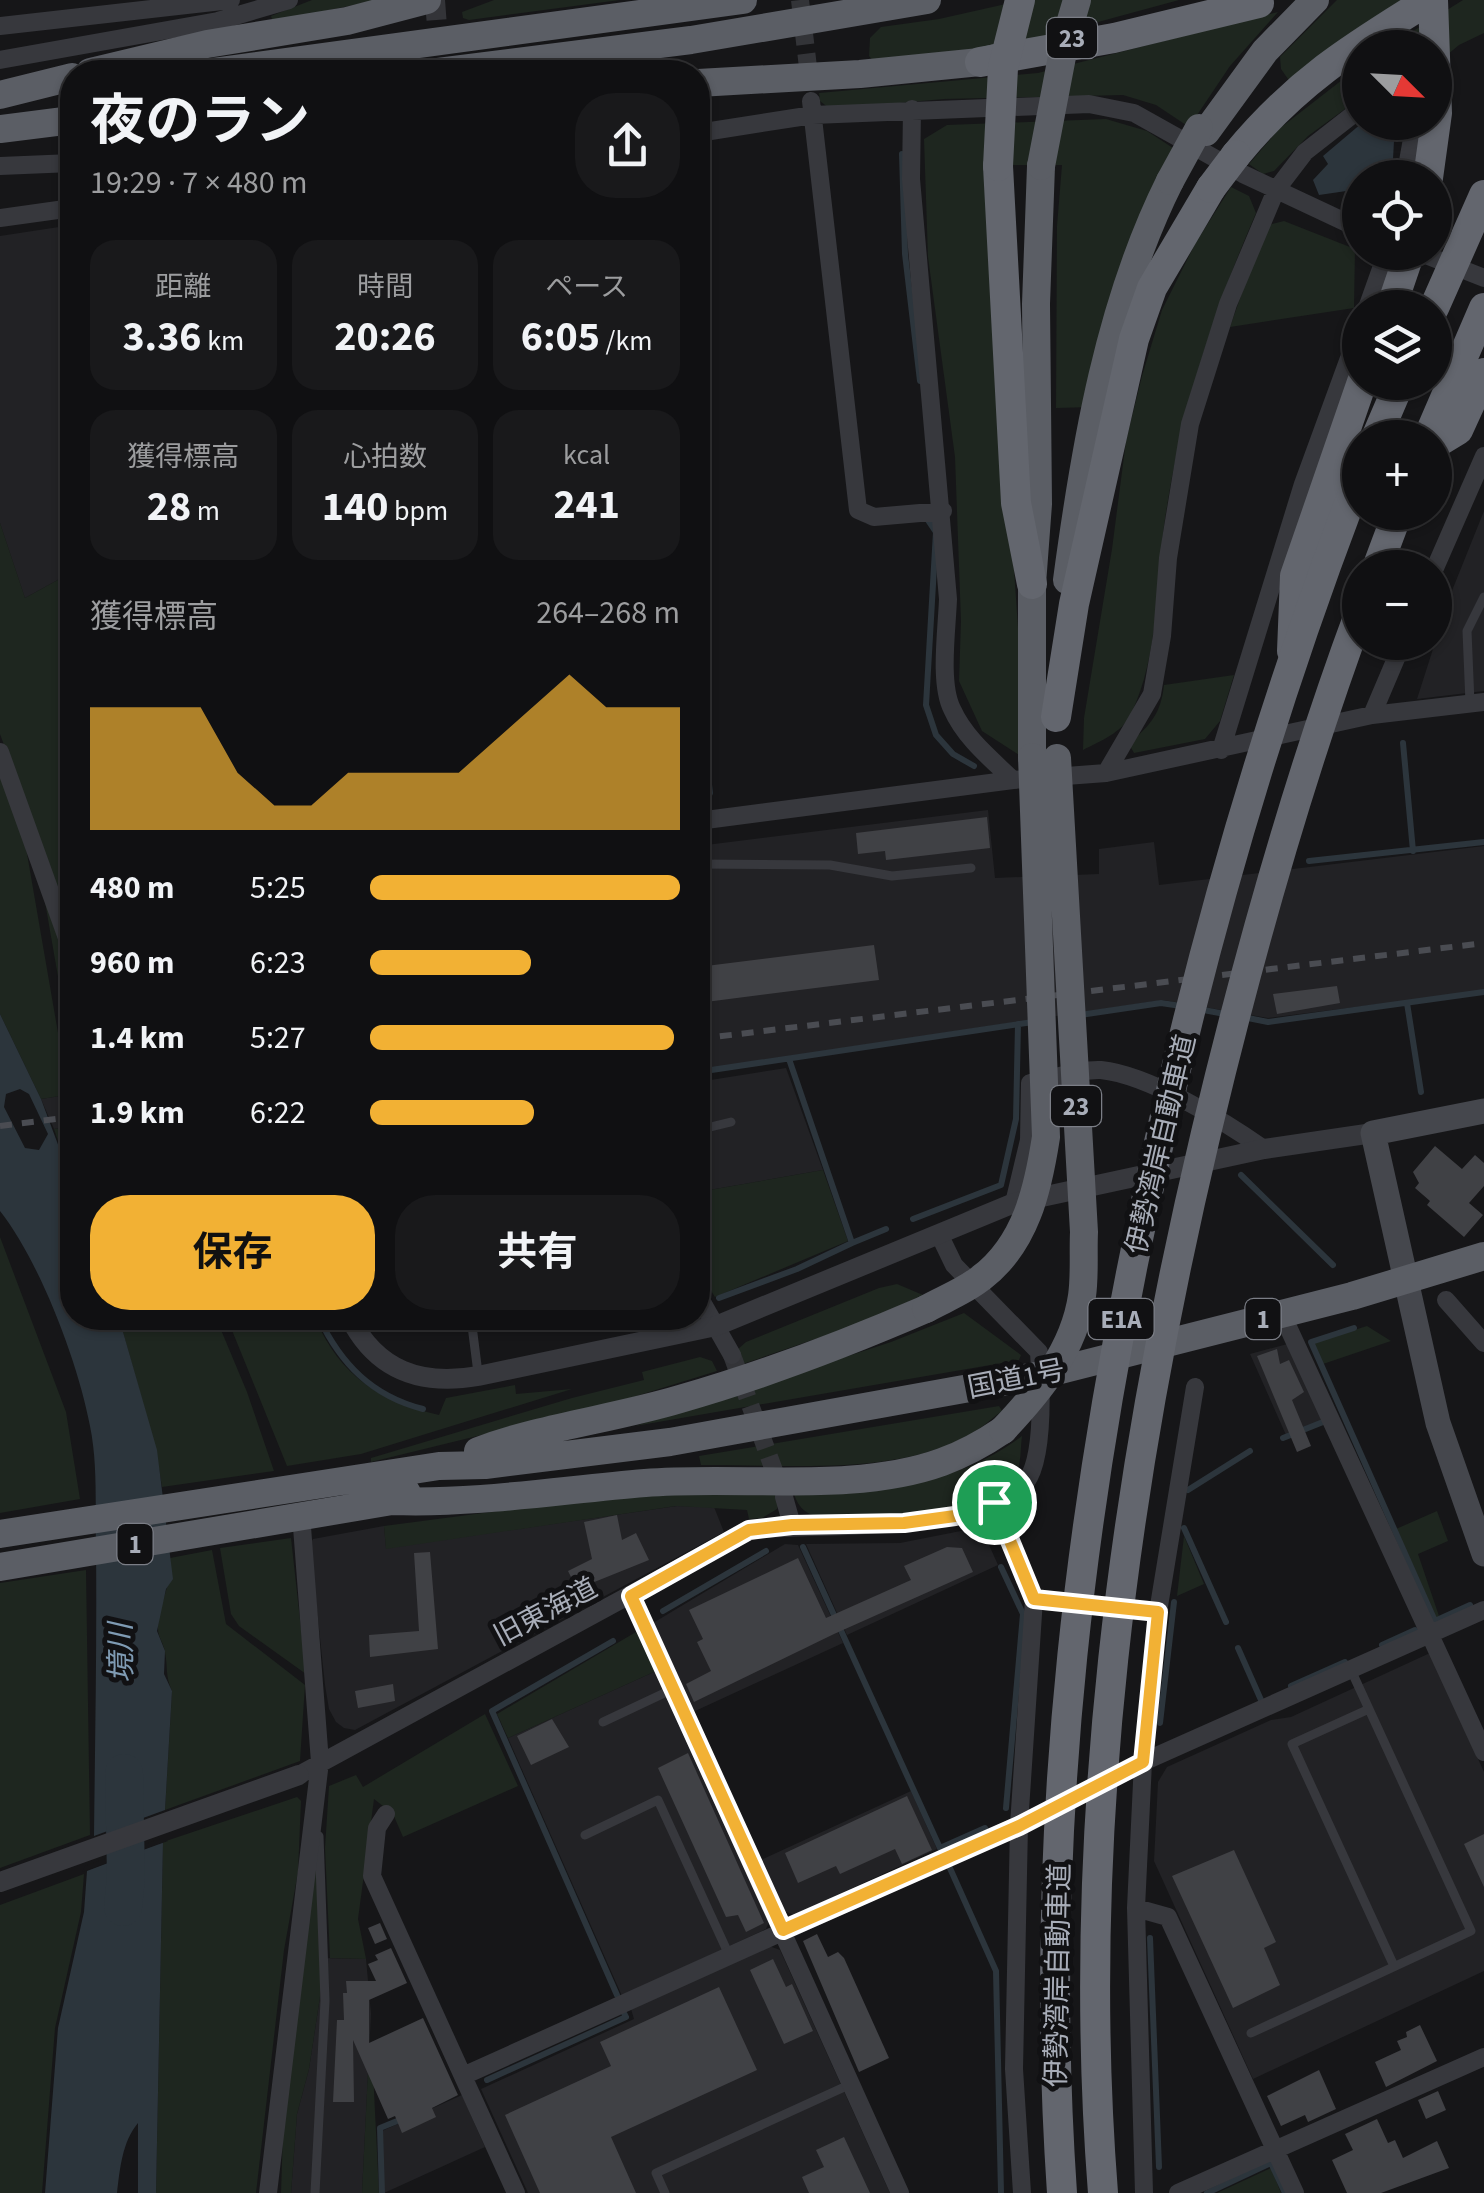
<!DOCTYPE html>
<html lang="ja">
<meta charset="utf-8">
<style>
:root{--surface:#101012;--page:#19191b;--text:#f1f3f6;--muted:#9c9d9f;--line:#303032;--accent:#f2b134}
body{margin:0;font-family:"Source Sans 3","Noto Sans JP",sans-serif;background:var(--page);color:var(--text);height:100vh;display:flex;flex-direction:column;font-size:38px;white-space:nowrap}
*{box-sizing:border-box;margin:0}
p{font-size:32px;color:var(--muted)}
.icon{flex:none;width:55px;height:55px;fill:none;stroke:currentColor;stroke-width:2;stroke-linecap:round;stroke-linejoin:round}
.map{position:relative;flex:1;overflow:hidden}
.drawer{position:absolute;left:60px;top:60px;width:650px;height:1270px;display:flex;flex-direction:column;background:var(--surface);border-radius:40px;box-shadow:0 2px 8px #0004,0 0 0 2px var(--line)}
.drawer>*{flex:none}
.needle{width:65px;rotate:114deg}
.buttons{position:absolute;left:1342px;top:30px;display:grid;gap:20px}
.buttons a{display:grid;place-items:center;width:110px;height:110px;border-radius:50%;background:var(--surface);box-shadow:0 2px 8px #0004,0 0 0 2px var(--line);font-size:50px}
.pin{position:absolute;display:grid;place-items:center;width:85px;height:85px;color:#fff;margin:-42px;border:5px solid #fff;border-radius:50%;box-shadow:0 2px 10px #0007}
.round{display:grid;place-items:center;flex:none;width:105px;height:105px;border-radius:40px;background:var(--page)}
.overview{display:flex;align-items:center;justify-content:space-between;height:170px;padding:0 30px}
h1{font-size:55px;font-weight:700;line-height:75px}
.metrics{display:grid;grid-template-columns:repeat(3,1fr);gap:15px;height:170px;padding:10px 30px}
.metrics div{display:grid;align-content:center;border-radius:25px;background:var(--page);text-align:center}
.metrics b{font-size:42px;font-weight:700}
.metrics small{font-size:28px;font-weight:400}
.metrics p{font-size:28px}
.chart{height:280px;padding:20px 30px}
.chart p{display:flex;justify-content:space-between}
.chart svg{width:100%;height:180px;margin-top:10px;fill:var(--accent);opacity:.7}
.cta{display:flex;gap:20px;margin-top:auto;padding:20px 30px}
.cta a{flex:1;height:115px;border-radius:40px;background:var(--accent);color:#111;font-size:40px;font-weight:700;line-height:115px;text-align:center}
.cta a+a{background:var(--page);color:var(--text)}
ul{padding:0 30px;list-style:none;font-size:32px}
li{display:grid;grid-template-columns:160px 120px 1fr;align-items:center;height:75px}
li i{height:25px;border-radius:12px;background:var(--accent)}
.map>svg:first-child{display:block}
.built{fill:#222225}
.green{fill:#1e261f}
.water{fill:#2c353c;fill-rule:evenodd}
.pier{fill:#161618}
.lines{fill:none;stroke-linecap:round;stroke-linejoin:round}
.stream{stroke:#2c353c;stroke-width:6}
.river{stroke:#2c353c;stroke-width:38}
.building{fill:#404145}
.minor-tunnel{stroke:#333438;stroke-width:18;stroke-dasharray:18 9;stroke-linecap:butt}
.tertiary-tunnel{stroke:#333438;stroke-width:20;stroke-dasharray:20 10;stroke-linecap:butt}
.service{stroke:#37383d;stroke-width:9}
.minor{stroke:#37383d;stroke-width:18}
.tertiary{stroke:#37383d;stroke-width:20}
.secondary{stroke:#45474d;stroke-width:25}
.trunk{stroke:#5b5e65;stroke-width:28}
.motorway{stroke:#63666e;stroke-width:30}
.rail{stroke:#4a4c52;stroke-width:6;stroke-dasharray:12 10;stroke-linecap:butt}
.trunk-bridge{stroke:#5b5e65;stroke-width:28}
.motorway-bridge{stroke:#63666e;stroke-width:30}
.route-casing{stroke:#fff;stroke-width:20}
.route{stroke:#f2b134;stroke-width:12}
.labels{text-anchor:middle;stroke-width:10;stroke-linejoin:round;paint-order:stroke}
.shield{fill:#111113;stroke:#7b7e86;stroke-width:2.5}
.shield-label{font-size:25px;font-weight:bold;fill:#a8adb8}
.street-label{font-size:28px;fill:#a8adb8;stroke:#111113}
.water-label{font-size:30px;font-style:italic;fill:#7f9bb3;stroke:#111113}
</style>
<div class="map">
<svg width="1484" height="2193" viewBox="0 0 1484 2193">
<rect width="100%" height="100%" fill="#161618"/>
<path class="built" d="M72 225V547L65 555V576L25 598 0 523V236Z
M1484 511V691L1417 699 1433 649 1429 648 1431 643 1435 642V633Z
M988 810 995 878 1099 874V849L1154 842 1159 885 1484 846V991L1268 1018 1163 1000 698 1070V846Z
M786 1068 823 1170 698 1192V1082Z
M72 1094V1127L54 1129 41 1099Z
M1291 1343 1323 1421 1286 1435 1250 1354Z
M677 1506 714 1507 724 1532 355 1730 344 1728 336 1722 329 1709 325 1685 310 1544 313 1539 384 1526 386 1548Z
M981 1527 998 1565 847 1635 806 1544 900 1543Z
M785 1544 798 1545 843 1643 693 1712 653 1623Z
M1430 1653 1484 1772V1971L1253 2079 1154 1861 1158 1782 1167 1767 1271 1720 1291 1717Z
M656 1671 770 1920 766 1929 622 1996 508 1738Z
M911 1791 937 1849 794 1915 784 1911 761 1860Z
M769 1946 780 1950 890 2193H528L481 2089 634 2019 631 2009Z
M321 1958 366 1959 371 2014 362 2193H291L297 2114 309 2069 321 1990Z
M462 2095 485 2147 384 2193 382 2131Z"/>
<path class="green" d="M312 0H377L273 22 271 16Z
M494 0H620L469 20 463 18 462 12Z
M1024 0H1179L1032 40 877 66 869 56 870 38 881 27 939 19Z
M1337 0H1416L1299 79H1288L1281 69 1280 57Z
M1463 0H1484V33L1459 45 1435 65V48H1386Z
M1278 12 1230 66 1189 127 1156 105 1123 95 944 99 830 109 820 101 819 93 1038 73Z
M1360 66V98L1308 136 1274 171 1263 174 1249 164 1279 129Z
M1106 119 1147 131 1176 150 1092 407 1056 408 1057 226 1062 165H993L998 334 1027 760 982 731 959 681 961 621 955 457 928 257 924 139 947 125Z
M1231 187 1249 196 1256 213C1213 312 1181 412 1165 519 1155 585 1160 653 1131 714 1122 733 1100 741 1083 750L1084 718 1112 549 1126 441 1142 376 1162 310 1195 244Z
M1284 221 1355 249 1354 308 1230 327 1263 233 1272 224Z
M0 523 25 598 65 576V555L72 547V930L0 734Z
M1234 675 1220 721 1205 739 1134 753 1129 744C1150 725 1161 714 1164 685Z
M0 773 25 842 66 1079 72 1078V1094L41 1099 0 1014Z
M41 879 72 965V1057Z
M72 1127V1182L54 1129Z
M823 1170 848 1241 715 1297 698 1270V1192Z
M0 1237 66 1412 80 1499 0 1513Z
M897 1284 923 1295 859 1324 734 1367 730 1362 737 1350 746 1342 879 1288Z
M964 1313 1021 1355 1019 1360 635 1426 891 1342Z
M119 1318H216L247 1392 274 1471 162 1487 156 1450Z
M227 1318H315C340 1376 379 1401 439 1415L446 1398 515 1385 516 1394 572 1389 361 1454 287 1466Z
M1367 1326 1391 1341 1323 1364 1313 1343Z
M700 1357 712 1361 717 1371 617 1402 371 1462V1458L572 1398 644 1380 642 1372Z
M999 1406 1002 1411C992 1418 982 1428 971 1434 896 1477 784 1464 701 1465L699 1456Z
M1022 1436C1020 1450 1022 1470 1012 1481 981 1515 868 1515 823 1518 807 1515 799 1509 794 1494 878 1488 951 1489 1022 1436Z
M776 1493 779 1502 777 1509 762 1518 749 1519 747 1510 676 1506 386 1549 384 1526 622 1495Z
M1437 1511 1448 1541 1418 1554 1439 1616 1436 1618 1396 1529Z
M1184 1536 1204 1584 1177 1596Z
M291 1538 306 1674 239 1626 231 1614 220 1548Z
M212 1550 226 1624 305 1685 300 1761 165 1810 172 1691C165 1676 168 1668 165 1652 164 1644 158 1637 158 1629 158 1603 173 1585 170 1558Z
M86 1570 90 1835 0 1868V1583Z
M636 1632 656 1671 508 1738 497 1714Z
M485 1714 518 1786 403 1837 393 1814 374 1799 358 1919 366 1959 330 1958 325 1848 329 1786 356 1775 363 1787Z
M297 1797 301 1801 298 1872 284 1950 256 2193H156L163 1842Z
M316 1862 321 1990 309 2069 297 2114 291 2193H281L283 2131Z
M84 1874 81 1912 55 2028 42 2193H0V1905Z
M368 2071H373L379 2193H362Z
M1271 2168 1281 2193H1217Z"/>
<path class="water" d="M1362 123H1395L1392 177 1360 178V189L1319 195 1313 180 1328 164 1323 156Z
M0 1014 41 1099 72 1182V1318H119L157 1450 173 1579 166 1589 157 1631 165 1651 164 1674 172 1691 165 1810 94 1836C95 1740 97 1644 96 1547 95 1508 98 1465 90 1426 78 1362 40 1262 0 1211ZM20 1089 29 1094 48 1134 39 1150 25 1148 4 1107 6 1094Z
M163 1842 156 2193H138V2123C122 2142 120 2169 117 2193H45L58 2028 84 1912 87 1871Z"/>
<path class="pier" d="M162 1838 168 1841 82 1872 85 1866Z"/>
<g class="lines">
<path class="stream" d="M902 154 905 254 920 381
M928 520 936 532 926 705 936 735 953 754 974 766
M698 690 710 793
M1403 743 1413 851
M1309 861 1484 842
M1407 1003 1421 1092
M1198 1009 1225 1014
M1080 1015 1161 1003 1181 1006
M1243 1017 1268 1022 1484 992
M698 1072 1033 1022
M1241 1175 1333 1265
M913 1219 1001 1185 1016 1119 1018 1024
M852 1243 886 1229
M719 1298 797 1269 852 1243 789 1059
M319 1318C341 1364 372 1396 423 1409
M1354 1328 1311 1342 1435 1621
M1283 1438 1323 1422
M1188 1490 1250 1451
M1184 1528 1226 1622
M803 1547 940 1848 985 1828
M1001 1567 1023 1614 1006 1808
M663 1611 766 1551
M1437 1620 1470 1605
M613 1641 492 1711 617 1995
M1382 1645 1415 1630
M1238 1648 1261 1700
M1291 1686 1345 1662
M1160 1723 1174 1602
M949 1866 996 1971 1001 2193
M1150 1938 1159 2167
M487 2080 626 2017 624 2013
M382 2193 380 2128 402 2119
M1207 2193 1271 2163 1285 2193"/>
<path class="river" d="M123 1907 126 1877 124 1773"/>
</g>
<path class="building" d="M987 817 990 848 886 860 885 851 858 854 856 833Z
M874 945 879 980 698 1003V967Z
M1337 986 1340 1003 1277 1014 1273 994Z
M1435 1146 1462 1169 1475 1155 1484 1163V1186L1469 1203 1483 1215 1464 1237 1427 1205 1430 1201 1415 1188 1419 1183 1413 1172Z
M1277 1349 1280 1364 1289 1360 1304 1392 1292 1400 1311 1446 1297 1452 1257 1356Z
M617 1515 622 1540 636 1533 649 1560 577 1589 568 1571 592 1559 584 1522Z
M947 1547 962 1548 973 1572 834 1634 694 1702 686 1684 711 1671 697 1642 703 1639 689 1610 798 1558 826 1618 911 1580 904 1566Z
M430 1552 438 1649 370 1657 369 1635 419 1631 414 1553Z
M393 1684 395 1701 358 1708 355 1691Z
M552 1719 569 1747 531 1765 517 1736Z
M688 1753 764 1923 746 1932 738 1915 726 1917 658 1768Z
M907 1796 932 1850 902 1864 895 1849 840 1874 836 1866 798 1883 785 1853Z
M1484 1834V1887L1464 1844Z
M1234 1850 1276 1942 1264 1948 1280 1985 1233 2008 1172 1876Z
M380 1923 387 1939 375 1944 368 1928Z
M817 1934 828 1957 838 1952 844 1958 889 2058 859 2072 803 1941Z
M391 1948 407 1983 369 2000V2043L423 2018 458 2095 432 2108 436 2117 402 2133 395 2116 388 2119 353 2040 354 2102H333L337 2020H344L343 1993H347L346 1981H376L368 1964 378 1960 375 1955Z
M773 1959 786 1987 792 1984 813 2031 784 2044 750 1970Z
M719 1987 757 2070 611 2137 636 2193H540L505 2115 611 2066 600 2042Z
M1420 2025 1437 2061 1386 2087 1375 2062 1401 2050 1397 2041 1407 2037 1406 2032Z
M1319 2070 1336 2109 1308 2122 1305 2115 1281 2126 1267 2096Z
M1438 2091 1446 2110 1426 2119 1418 2100Z
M1377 2119 1388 2143 1395 2140 1403 2158 1437 2141 1449 2168 1381 2193H1347L1332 2160 1353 2150 1345 2134Z
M844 2137 870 2193H809L802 2177 824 2167 816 2150Z"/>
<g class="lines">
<path class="minor-tunnel" d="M800 0 810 84
M732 1355 780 1487"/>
<path class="tertiary-tunnel" d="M435 0 439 53"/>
<path class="service" d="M1470 703 1467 631 1484 597
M698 864 830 865 892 876 971 868
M698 1130 731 1122
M471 1318 478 1373
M1369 1709 1292 1744 1394 1966
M603 1722 673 1689
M585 1835 658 1800 729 1955
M1251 2033 1471 1931 1351 1670
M315 2193 325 2001 319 1836
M665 2193 656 2173 851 2084"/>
<path class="minor" d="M0 26 231 0
M0 60 218 21 289 0
M811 101 858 510 874 517 943 511
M912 109 911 179 948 599C947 629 939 683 952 709 965 738 990 758 1013 780
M698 133 813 115 1089 104 1134 113 1243 174 1360 229
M0 166 72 163
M1405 178 1415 122
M0 218 72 208
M1418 252 1484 278
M1367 308 1387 252
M1435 568 1484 456
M1372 715 1403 642
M1221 750 1303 484 1360 328
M0 752 72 952
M1106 773 1152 694 1162 636 1168 558 1190 424 1228 304 1276 190 1305 152 1360 109
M698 821 1013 780 1106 773 1372 715 1484 702
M1014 1203 1029 1140 1030 1083C1052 1079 1079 1069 1101 1070 1149 1075 1224 1121 1264 1149
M698 1295 732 1355
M1446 1300 1484 1343
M1282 1314 1484 1752
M784 1497 792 1525
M994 1502 1034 1599 1019 1825 1014 2069 1022 2193
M631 1597 900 2193
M1034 1599 1158 1612
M299 1775 749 1530C815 1523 983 1535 1026 1482 1045 1457 1041 1383 1039 1352L954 1265 939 1234
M386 1814 377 1828 372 1876 516 2193
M1136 1908 1168 1917 1295 2193
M463 2076 1019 1825 1143 1762 1484 1610
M268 2193 320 1762 301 1514
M1144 2193 1136 1908 1143 1762 1158 1612 1195 1387
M1178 2193 1484 2057"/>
<path class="tertiary" d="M350 1318C377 1371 421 1386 478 1376L716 1326 1014 1203 1264 1149 1373 1133
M0 1882 299 1775"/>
<path class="secondary" d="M1484 1111 1373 1133 1438 1423 1484 1554"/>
<path class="trunk" d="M90 72 207 44 347 21 427 0
M212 72 743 0
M438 72 691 40 927 0
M698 83 860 74 980 62 999 57
M0 95 72 77
M0 129 72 120
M1206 132 1265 51 1315 0
M1067 580C1085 446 1109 303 1170 181
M1032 757V584L1038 504 1036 304 1041 166
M478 1451C542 1427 613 1419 680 1399 764 1375 845 1344 926 1309
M392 1501C477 1504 560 1490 645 1483 738 1475 854 1494 942 1462 964 1454 984 1443 1003 1430
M0 1534 439 1466 485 1465 670 1442 1041 1375 1352 1296 1484 1256
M0 1567 392 1501 407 1493"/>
<path class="motorway" d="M980 62 1114 38 1259 3
M1236 155C1295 83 1351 48 1429 0
M998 166 1016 503 1032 584
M1428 178 1437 113 1433 0
M1391 308 1410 252
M1376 438 1400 382
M1428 438 1484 308
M1435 444 1458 430 1484 373
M1377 568 1398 512
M1292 651 1295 576 1362 382
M1056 717 1074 604 1134 339 1152 288 1211 188"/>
<path class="rail" d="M698 1039 1484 943
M0 1126 72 1117"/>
<path class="trunk-bridge" d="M1041 166 1065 41 1077 0
M1170 181 1199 128
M926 1309C944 1299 965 1291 981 1278 1026 1244 1038 1189 1046 1137L1032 757
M1003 1430C1039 1392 1074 1350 1082 1296 1085 1275 1083 1253 1084 1232L1057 758"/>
<path class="motorway-bridge" d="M998 166 1003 68 1020 0
M1211 188 1236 155
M1434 308 1484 195
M1062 2193C1037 1828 1081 1480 1163 1125 1213 904 1278 687 1360 475
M1103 2193C1075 1837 1124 1478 1206 1133 1248 957 1297 782 1360 612"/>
</g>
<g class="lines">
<g class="route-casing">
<path id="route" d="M994 1502 1034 1599 1158 1612 1143 1762 1019 1826 783 1930 631 1596 749 1530 792 1525 904 1523 955 1516Z"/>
</g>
<use href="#route" class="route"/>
</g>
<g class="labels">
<g class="shield">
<rect x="1047" y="18" width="50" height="40" rx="8"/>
<rect x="1051" y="1086" width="50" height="40" rx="8"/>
<rect x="1088.5" y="1299" width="65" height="40" rx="8"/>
<rect x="1245.5" y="1299" width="35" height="40" rx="8"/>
<rect x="117.5" y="1524" width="35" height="40" rx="8"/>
</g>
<g class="shield-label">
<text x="1072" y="47">23</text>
<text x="1076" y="1115">23</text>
<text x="1121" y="1328">E1A</text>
<text x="1263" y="1328">1</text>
<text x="135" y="1553">1</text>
</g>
<g class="street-label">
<text transform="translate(1160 1144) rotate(-77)" y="10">伊勢湾岸自動車道</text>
<text transform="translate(1016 1378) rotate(-11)" y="10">国道1号</text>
<text transform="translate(545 1611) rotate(-28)" y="10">旧東海道</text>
<text transform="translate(1057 1975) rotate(-89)" y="10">伊勢湾岸自動車道</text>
</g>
<g class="water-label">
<text transform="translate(121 1653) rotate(-91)" y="10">境川</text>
</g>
</g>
</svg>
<div class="buttons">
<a><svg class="needle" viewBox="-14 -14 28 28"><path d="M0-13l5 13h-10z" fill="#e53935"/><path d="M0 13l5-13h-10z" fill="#9c9d9f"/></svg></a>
<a><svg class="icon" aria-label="locate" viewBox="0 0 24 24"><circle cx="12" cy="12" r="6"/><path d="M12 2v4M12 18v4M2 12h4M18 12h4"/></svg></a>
<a><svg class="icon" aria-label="layers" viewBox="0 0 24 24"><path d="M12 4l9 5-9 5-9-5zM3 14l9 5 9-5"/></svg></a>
<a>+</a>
<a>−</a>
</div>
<div class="pin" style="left:994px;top:1502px;background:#1e9e55"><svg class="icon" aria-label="arrive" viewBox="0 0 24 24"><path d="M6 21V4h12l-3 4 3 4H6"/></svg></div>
<section class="drawer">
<div class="overview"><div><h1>夜のラン</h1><p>19:29 · 7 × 480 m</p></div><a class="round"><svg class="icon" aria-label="share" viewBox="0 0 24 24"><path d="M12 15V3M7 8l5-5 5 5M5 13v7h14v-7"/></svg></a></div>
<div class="metrics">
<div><p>距離</p><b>3.36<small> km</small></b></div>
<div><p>時間</p><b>20:26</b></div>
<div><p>ペース</p><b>6:05<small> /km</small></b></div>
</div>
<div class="metrics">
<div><p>獲得標高</p><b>28<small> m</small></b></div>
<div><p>心拍数</p><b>140<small> bpm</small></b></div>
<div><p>kcal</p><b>241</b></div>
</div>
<div class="chart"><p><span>獲得標高</span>264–268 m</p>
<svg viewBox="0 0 160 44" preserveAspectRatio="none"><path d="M0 44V14L10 14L20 14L30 14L40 30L50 38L60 38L70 30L80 30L90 30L100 30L110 22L120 14L130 6L140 14L150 14L160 14V44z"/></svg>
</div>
<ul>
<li><b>480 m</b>5:25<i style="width:100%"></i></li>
<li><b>960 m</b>6:23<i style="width:52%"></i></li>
<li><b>1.4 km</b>5:27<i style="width:98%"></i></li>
<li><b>1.9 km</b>6:22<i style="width:53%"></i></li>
</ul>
<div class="cta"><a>保存</a><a>共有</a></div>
</section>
</div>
